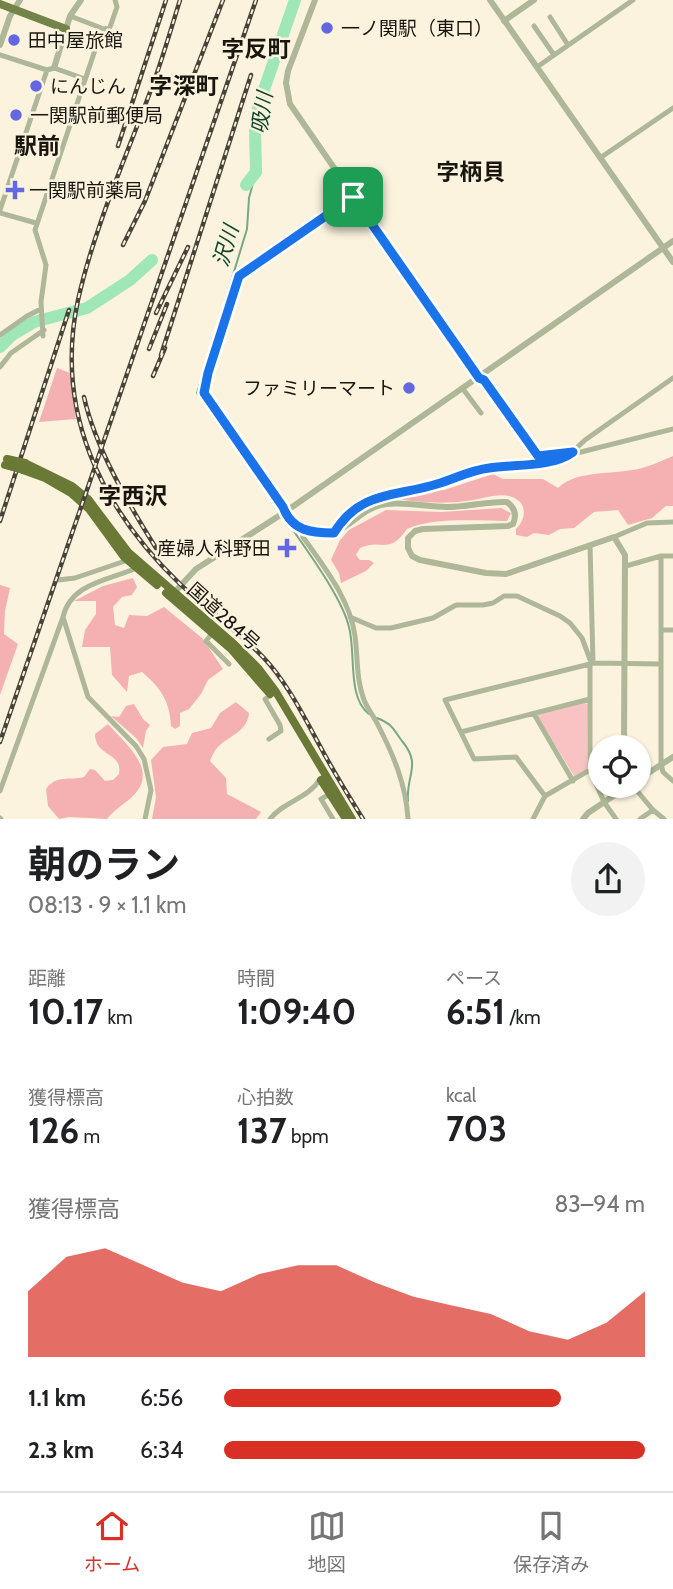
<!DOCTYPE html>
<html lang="ja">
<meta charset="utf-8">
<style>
:root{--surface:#fff;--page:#f2f2f2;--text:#202124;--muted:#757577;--line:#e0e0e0;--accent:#d93025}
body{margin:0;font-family:Cabin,"Noto Sans JP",sans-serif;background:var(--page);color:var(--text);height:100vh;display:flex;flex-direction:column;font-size:26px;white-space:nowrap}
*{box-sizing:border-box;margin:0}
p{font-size:23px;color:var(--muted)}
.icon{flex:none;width:38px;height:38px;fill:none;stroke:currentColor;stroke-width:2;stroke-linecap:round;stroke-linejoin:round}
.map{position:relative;height:819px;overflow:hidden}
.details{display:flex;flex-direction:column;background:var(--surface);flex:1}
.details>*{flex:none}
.fabs{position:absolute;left:588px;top:735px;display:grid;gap:14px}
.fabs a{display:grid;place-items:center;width:63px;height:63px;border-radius:50%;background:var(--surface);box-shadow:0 2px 5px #0004;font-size:35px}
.pin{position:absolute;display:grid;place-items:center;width:60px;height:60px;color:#fff;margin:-30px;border-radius:14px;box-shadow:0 4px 10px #0006}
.round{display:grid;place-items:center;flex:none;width:74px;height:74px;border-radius:37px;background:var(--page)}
.head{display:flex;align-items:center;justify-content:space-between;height:119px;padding:0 28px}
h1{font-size:38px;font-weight:700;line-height:52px}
.stats{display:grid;grid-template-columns:repeat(3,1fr);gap:10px;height:119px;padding:7px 28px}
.stats div{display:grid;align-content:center}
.stats b{font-size:35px;font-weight:700}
.stats small{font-size:19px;font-weight:400}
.stats p{font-size:19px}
.chart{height:196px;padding:14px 28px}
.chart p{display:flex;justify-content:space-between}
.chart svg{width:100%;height:126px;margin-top:7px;fill:var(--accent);opacity:.7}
ul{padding:0 28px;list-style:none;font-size:23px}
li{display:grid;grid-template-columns:112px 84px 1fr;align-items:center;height:52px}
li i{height:18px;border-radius:9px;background:var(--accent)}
.tabs{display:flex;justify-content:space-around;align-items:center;height:98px;border-top:2px solid var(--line);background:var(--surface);font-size:19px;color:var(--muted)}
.tabs a{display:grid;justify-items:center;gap:4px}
.tabs .active{color:var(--accent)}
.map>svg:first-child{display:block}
.green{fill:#f9c3c3}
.forest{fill:#f5b1b1}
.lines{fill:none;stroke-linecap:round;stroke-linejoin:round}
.stream{stroke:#77a884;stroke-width:2}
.river{stroke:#9fe7b6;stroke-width:12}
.minor{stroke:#aeb797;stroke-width:5}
.tertiary{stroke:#aeb797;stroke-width:6}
.primary{stroke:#748347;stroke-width:8}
.trunk{stroke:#6a7a36;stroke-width:8}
.rail-casing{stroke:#474339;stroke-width:4.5}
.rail{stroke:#fcf3df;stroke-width:2;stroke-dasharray:5;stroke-linecap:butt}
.trunk-bridge{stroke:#6a7a36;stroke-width:8}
.route-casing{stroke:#fff;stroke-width:14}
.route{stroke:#1a73e8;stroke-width:9}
.poi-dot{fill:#6468e0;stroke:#fcf3df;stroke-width:2.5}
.labels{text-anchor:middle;stroke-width:5;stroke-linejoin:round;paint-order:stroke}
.poi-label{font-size:19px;fill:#19160f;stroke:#fcf3df;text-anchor:start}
.street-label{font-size:19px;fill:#19160f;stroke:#fcf3df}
.water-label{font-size:21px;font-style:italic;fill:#104627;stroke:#fcf3df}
.quarter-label{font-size:23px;font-weight:bold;fill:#19160f;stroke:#fcf3df}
</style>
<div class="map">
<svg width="673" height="819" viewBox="0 0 673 819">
<rect width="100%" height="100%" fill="#fcf3df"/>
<path class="green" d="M584 702 588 705 587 770 574 776 538 717V714Z"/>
<path class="forest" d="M57 368 70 373 76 419 39 422Z
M673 456V506H666L652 518 628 525 618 510 594 512 574 528 560 529 549 535 534 533 527 537 516 535V529C527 518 528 501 509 496 497 493 479 500 466 501 445 504 412 503 391 497L444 490 493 474 503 479H543L558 488C577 469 618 475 642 468 653 465 663 460 673 456Z
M501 508 511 513 507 521C477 521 434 517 407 529 388 556 383 538 360 548L356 555 360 560H369L374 563 366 571 341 583 339 573 331 560 340 540 349 530 386 510 442 512Z
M133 578 137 587 132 595 122 597 113 607 115 625 124 628 129 615 147 616 164 607 202 638 223 669 208 680 201 694 189 709 180 713V726L175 729 171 726C170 702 161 688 142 672L129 676 127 692 112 675 110 647H82L85 630 96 614V601H74L103 586Z
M0 585 10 588 5 611 4 634 18 644 0 695Z
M236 702 249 713C247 732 230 735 219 746 215 749 212 756 210 761L226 778 227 794 261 812 256 819H152L156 797 151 760 163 747 187 744 192 733 211 728 220 713Z
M134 704 143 719 150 725 146 731 143 748 136 738 111 716 119 717 126 706Z
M108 724C124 743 161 770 132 797 123 805 114 810 107 819L69 817 59 819 48 806 46 789C57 774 69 781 84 777L90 769 95 770 105 781 113 780 119 774C123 752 95 757 95 734Z"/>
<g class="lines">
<path class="stream" d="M256 172 249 198 247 229 197 393 277 507
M293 530C310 555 342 598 349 627 356 652 347 698 369 714
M377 718C394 725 392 728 402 741 422 765 406 774 408 801"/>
<path class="river" d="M246 185 256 172 255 128 258 107 295 0
M0 347 12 335 34 322 87 308 130 280 152 260"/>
<path class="minor" d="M70 16 104 29 110 27 117 7 115 0
M550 17 568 45
M534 26 554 55
M0 55 47 70
M537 67 633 0
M600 158 673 108
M0 210 47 70 54 68 85 79
M0 213 36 223
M0 335 27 316 41 309
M43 336 41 302 46 265 35 230 95 50 64 39
M0 367 11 353 44 330
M479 378 484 380 538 456 577 453 673 429
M463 389 481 413
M204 392 239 276 353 197
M301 529 303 537C324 567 350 599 355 636 358 658 356 679 364 700 367 708 373 715 377 723 393 754 406 784 408 819
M336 531 342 520 352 511 379 496 436 485 478 469 540 464 568 456 585 440 673 378
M614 537 647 523 673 522
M590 545 593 663 590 664V770L604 802 616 819
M661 556V764L663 772 673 781
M626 566 661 556H673
M139 567C111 580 71 582 63 617L88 697 136 746 144 759 151 790 145 819
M58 580 75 578 128 560
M350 617 376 628H391L433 618 456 605H483L493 603 504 596H517L560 616 570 623 582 638 591 662
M661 630H673
M214 631 206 641 229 664
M593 663 661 664
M534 714 573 781
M461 732 590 699
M269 739 281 731 280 725 265 699 273 694
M633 786 653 810 664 819
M0 791 63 617
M332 793 321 799 333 819
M545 796 600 764
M0 818 1 819
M270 819C284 801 308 799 320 779
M533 819 545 796 516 757 474 759 445 700 590 664
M640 819 653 810"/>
<path class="tertiary" d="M315 0 288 71 286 83 290 104 479 378
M490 0 673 262
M504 21 534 0
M0 45 10 16 20 0
M54 68 70 16 81 0
M204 392 283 507C288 520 295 528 309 532 347 542 355 507 387 504 407 502 428 507 447 507 467 507 487 501 507 502 515 508 517 515 513 524L508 526 423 529 415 531 408 538V548L412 556 420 560 486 573 506 574 614 537 625 555 624 747
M172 595 196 569 285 512 673 241
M639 779 673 757
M583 819 588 813 628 786"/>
<path class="primary" d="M0 4 66 29"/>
<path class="trunk" d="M25 463 72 486 88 499 128 552 234 644 258 668 276 692 352 819
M23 470 45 478 71 493 89 509 124 557 157 585
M166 593 231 649 270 694
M321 780 346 819"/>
<g class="rail-casing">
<path id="rail" d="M180 0C170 32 161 64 149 95 124 162 94 229 78 300 54 411 101 508 180 584 207 609 238 631 263 657 287 682 304 717 320 746 333 771 348 795 363 819
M118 146 166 0
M123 245 145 201 223 0
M156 313 188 247
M149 349 167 304
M161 355 251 75
M153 376 165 348
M84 397C95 447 129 505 156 548
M0 521 69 310
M0 742 256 0"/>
</g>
<use href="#rail" class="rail"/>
<path class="trunk-bridge" d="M7 459 25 463
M5 465 23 470"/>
</g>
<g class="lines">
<g class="route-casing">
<path id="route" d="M353 197 479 378 484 380 538 456 573 452C551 468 514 464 489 468 471 470 454 479 437 484 396 497 360 490 334 533 311 533 292 531 283 507L204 393 208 373 239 276Z"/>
</g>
<use href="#route" class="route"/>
</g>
<g class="poi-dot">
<circle cx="327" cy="28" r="7"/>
<circle cx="14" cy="40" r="7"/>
<circle cx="36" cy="86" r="7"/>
<circle cx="16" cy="115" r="7"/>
<path d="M11.5 179.5h7v7h7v7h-7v7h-7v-7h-7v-7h7z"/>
<circle cx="409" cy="388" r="7"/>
<path d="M283.5 537.5h7v7h7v7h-7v7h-7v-7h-7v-7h7z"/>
</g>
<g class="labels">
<g class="poi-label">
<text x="341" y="35">一ノ関駅（東口）</text>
<text x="28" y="47">田中屋旅館</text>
<text x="50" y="93">にんじん</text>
<text x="30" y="122">一関駅前郵便局</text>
<text x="29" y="197">一関駅前薬局</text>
<text x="395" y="395" text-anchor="end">ファミリーマート</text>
<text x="271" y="555" text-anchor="end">産婦人科野田</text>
</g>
<g class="street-label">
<text transform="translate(224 616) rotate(42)" y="7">国道284号</text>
</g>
<g class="water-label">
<text transform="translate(262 113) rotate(-81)" y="7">吸川</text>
<text transform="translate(226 246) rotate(-74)" y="7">沢川</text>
</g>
<g class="quarter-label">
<text x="256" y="57">字反町</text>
<text x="184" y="94">字深町</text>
<text x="37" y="154">駅前</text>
<text x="471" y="180">字柄貝</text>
<text x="133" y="504">字西沢</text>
</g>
</g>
</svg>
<div class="fabs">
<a><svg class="icon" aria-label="locate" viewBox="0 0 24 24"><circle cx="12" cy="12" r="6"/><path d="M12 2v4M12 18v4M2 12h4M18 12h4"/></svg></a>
</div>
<div class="pin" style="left:353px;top:197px;background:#1e9e55"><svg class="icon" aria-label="arrive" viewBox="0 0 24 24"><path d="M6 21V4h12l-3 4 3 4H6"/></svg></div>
</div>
<section class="details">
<div class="head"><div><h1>朝のラン</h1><p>08:13 · 9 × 1.1 km</p></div><a class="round"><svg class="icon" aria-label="share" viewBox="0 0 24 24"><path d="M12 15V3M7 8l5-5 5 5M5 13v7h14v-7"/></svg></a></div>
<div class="stats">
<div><p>距離</p><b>10.17<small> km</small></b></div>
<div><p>時間</p><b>1:09:40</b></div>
<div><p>ペース</p><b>6:51<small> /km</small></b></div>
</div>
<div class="stats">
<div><p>獲得標高</p><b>126<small> m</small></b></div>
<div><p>心拍数</p><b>137<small> bpm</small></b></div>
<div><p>kcal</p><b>703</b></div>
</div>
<div class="chart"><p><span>獲得標高</span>83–94 m</p>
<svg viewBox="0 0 160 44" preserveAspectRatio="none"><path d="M0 44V21L10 9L20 6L30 12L40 18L50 21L60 15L70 12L80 12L90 18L100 23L110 26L120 29L130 35L140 38L150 32L160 21V44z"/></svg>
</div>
<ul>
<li><b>1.1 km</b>6:56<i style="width:80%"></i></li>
<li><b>2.3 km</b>6:34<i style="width:100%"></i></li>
</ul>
</section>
<nav class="tabs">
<a class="active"><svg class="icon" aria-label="home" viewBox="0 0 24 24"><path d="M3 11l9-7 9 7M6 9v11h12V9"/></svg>ホーム</a>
<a><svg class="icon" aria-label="map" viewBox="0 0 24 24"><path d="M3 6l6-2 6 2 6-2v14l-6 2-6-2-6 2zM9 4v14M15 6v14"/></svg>地図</a>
<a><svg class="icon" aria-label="saved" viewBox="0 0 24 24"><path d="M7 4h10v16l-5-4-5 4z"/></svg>保存済み</a>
</nav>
